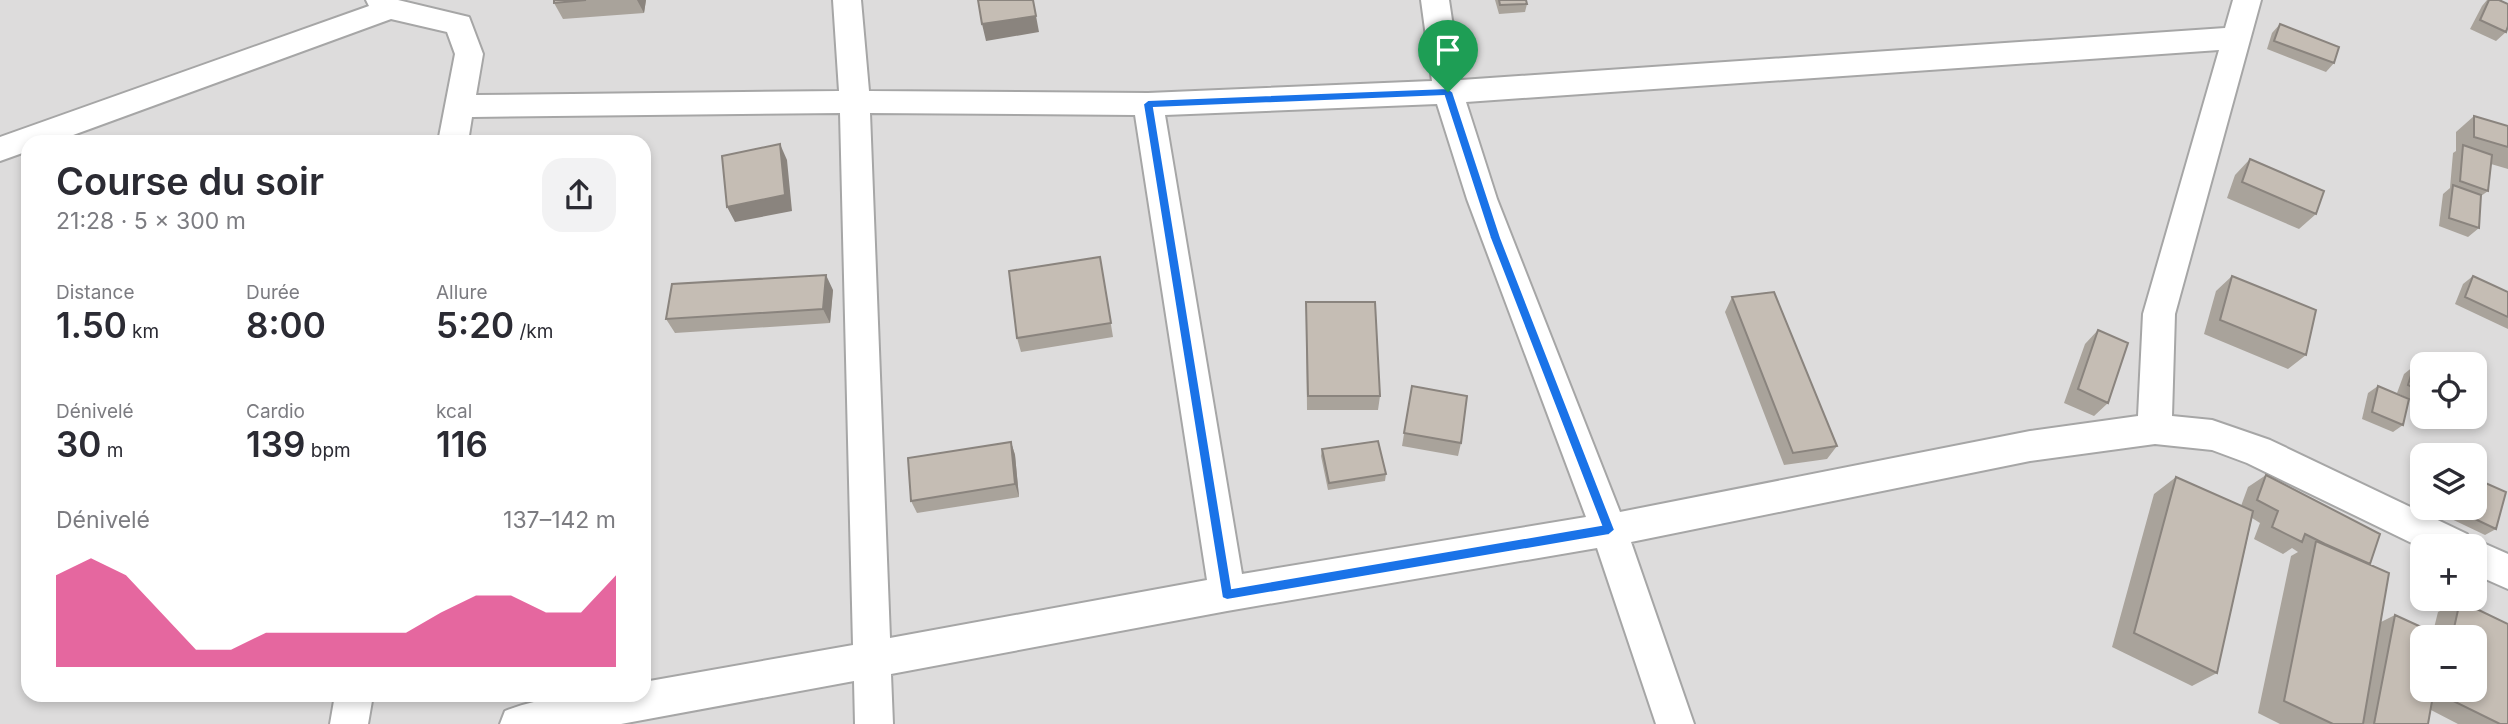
<!DOCTYPE html>
<html lang="fr">
<meta charset="utf-8">
<style>
:root{--surface:#fff;--page:#f2f2f3;--text:#2b2b33;--muted:#7c7c81;--accent:#db2777}
body{margin:0;font-family:Inter,sans-serif;background:var(--page);color:var(--text);height:100vh;display:flex;flex-direction:column;font-size:26px;white-space:nowrap}
*{box-sizing:border-box;margin:0}
p{font-size:23px;color:var(--muted)}
.icon{flex:none;width:38px;height:38px;fill:none;stroke:currentColor;stroke-width:2;stroke-linecap:round;stroke-linejoin:round}
.map{position:relative;flex:1;overflow:hidden}
.details{position:absolute;left:21px;top:135px;width:630px;height:567px;display:flex;flex-direction:column;background:var(--surface);border-radius:21px;box-shadow:0 4px 10px #0003}
.details>*{flex:none}
.fabs{position:absolute;left:2410px;top:352px;display:grid;gap:14px}
.fabs a{display:grid;place-items:center;width:77px;height:77px;border-radius:14px;background:var(--surface);box-shadow:0 4px 10px #0003;font-size:35px}
.pin{position:absolute;display:grid;place-items:center;width:60px;height:60px;color:#fff;margin:-72px -30px;border-radius:50% 50% 50% 0;rotate:-45deg;box-shadow:0 0 7px #0007}
.pin .icon{rotate:45deg}
.round{display:grid;place-items:center;flex:none;width:74px;height:74px;border-radius:21px;background:var(--page)}
.head{display:flex;align-items:center;justify-content:space-between;height:119px;padding:0 35px}
h1{font-size:38px;font-weight:600;line-height:52px}
.stats{display:grid;grid-template-columns:repeat(3,1fr);gap:10px;height:119px;padding:7px 35px}
.stats div{display:grid;align-content:center}
.stats b{font-size:35px;font-weight:600}
.stats small{font-size:19px;font-weight:400}
.stats p{font-size:19px}
.chart{height:196px;padding:14px 35px}
.chart p{display:flex;justify-content:space-between}
.chart svg{width:100%;height:126px;margin-top:7px;fill:var(--accent);opacity:.7}
.map>svg:first-child{display:block}
.residential{fill:#dddcdc;fill-rule:evenodd}
.lines{fill:none;stroke-linecap:round;stroke-linejoin:round}
.minor-casing{stroke:#a6a6a6;stroke-width:4}
.minor{fill:#fff;fill-rule:evenodd}
.wall{fill:#a9a39b;fill-rule:evenodd}
.shaded-wall{fill:#8a847e}
.building{fill:#c5bdb4;stroke:#8a847e;stroke-width:2}
.route{fill:#1a73e8;stroke:#fff;stroke-width:2;fill-rule:evenodd}
</style>
<div class="map">
<svg width="2508" height="724" viewBox="0 0 2508 724">
<rect width="100%" height="100%" fill="#f0eee5"/>
<path class="residential" d="M0 0H2508V724H0ZM28 142H644V695H28ZM2422 364H2474V416H2422ZM2422 455H2474V508H2422ZM2422 546H2474V598H2422ZM2422 637H2474V690H2422Z"/>
<g class="lines">
<g class="minor-casing">
<path id="minor" d="M366 0H398L469 17 483 54 476 95 839 91 833 0H861L869 91 1148 93 1432 81 1421 0H1449L1461 80 2225 28 2233 0H2261L2175 314 2172 416 2212 420 2270 440 2467 534 2470 541 2474 539 2508 554V589L2474 574V546H2422V548L2247 463 2212 450 2155 444 2030 461 1631 542 1694 724H1656L1597 548 1227 611 891 674 893 724H855L854 681 621 724H500L505 711C549 693 598 695 644 695V682L853 645 840 113 472 117 468 142H438L455 54 447 32 391 19 54 142H28V151L0 161V137L369 6ZM2219 50 2143 314 2138 416 2030 431 1620 512 1497 199 1466 102ZM1437 104 1467 199 1586 517 1242 574 1165 115ZM870 113 1135 115 1207 580 890 638Z
M335 695H373L368 724H330Z"/>
</g>
<use href="#minor" class="minor"/>
</g>
<path class="wall" d="M554 0H646L644 13 563 19 554 3Z
M1495 0H1526L1527 4 1525 12 1499 14Z
M2487 0H2499L2506 32 2496 41 2470 29 2482 6Z
M2280 24 2334 63 2326 72 2267 49 2272 33Z
M2474 116 2508 126V169L2491 164 2488 191 2481 196 2479 228 2468 237 2439 226 2443 194 2450 188 2453 153 2456 151V132Z
M2250 159 2316 214 2299 229 2227 198 2235 175Z
M1100 257 1113 337 1021 352 1017 338Z
M2232 276 2306 355 2288 369 2204 334 2216 291Z
M2473 276 2508 292V329L2455 304 2463 284Z
M833 290 830 323 675 333 666 319Z
M1732 297 1837 446 1827 459 1784 465 1725 312Z
M1306 302 1380 396 1378 410H1307L1306 316Z
M2098 330 2108 403 2094 416 2064 403 2085 344Z
M2414 366 2422 370V405L2397 393 2404 374Z
M1412 386 1461 443 1458 456 1402 446Z
M2378 386 2403 425 2393 432 2362 419 2368 393Z
M2447 416H2474L2475 418 2464 425Z
M1011 442 1015 455 1019 497 917 513 911 501Z
M1322 449 1386 474 1385 481 1328 490 1321 456Z
M2266 475 2380 534 2370 564 2389 573 2381 622 2395 615 2433 632 2438 612 2460 601 2508 624V724H2458L2431 710 2428 724H2280L2258 713 2291 556 2298 552 2292 548 2283 554 2254 539 2260 523 2252 518 2217 673 2192 686 2112 647 2154 494 2176 477 2241 506 2248 487ZM2422 637H2474V690H2422Z
M2443 508H2474L2496 529 2485 535 2441 514Z"/>
<path class="shaded-wall" d="M637 0H646L644 13Z
M1036 16 1039 32 986 41 982 24Z
M780 144 787 160 792 211 735 222 727 207Z
M826 275 833 290 830 323 823 309Z
M1011 442 1015 455 1019 497 1015 484Z"/>
<path class="building" d="M554 0H586L554 3Z
M978 0H1033L1036 16 982 24Z
M1499 0H1526L1527 4 1500 5Z
M2489 0H2499L2508 4V26L2506 32 2480 20Z
M2280 24 2339 47 2334 63 2274 41Z
M2474 116 2508 126V147L2474 137Z
M780 144 785 195 727 207 722 156Z
M2463 145 2492 155 2488 191 2460 181Z
M2250 159 2324 191 2316 214 2242 182Z
M2453 185 2481 195 2479 228 2449 218Z
M1100 257 1111 323 1017 338 1009 271Z
M826 275 823 309 666 319 672 284Z
M2232 276 2316 310 2306 355 2220 320Z
M2473 276 2508 292V317L2465 297Z
M1774 292 1837 446 1793 453 1732 297Z
M1306 302H1375L1380 396H1308Z
M2098 330 2128 343 2108 403 2078 389Z
M2414 366 2422 370V392L2408 385Z
M1412 386 1467 396 1461 443 1404 433Z
M2378 386 2409 399 2403 425 2372 412Z
M2474 394 2481 397 2475 418 2473 416H2474Z
M1378 441 1386 474 1329 483 1322 449Z
M1011 442 1015 484 911 501 908 458Z
M2266 475 2380 534 2370 564 2325 544 2305 534 2302 542 2272 527 2278 511 2257 500Z
M2176 477 2253 511 2217 673 2134 633Z
M2474 478 2506 492 2496 529 2452 508H2474Z
M2316 541 2389 573 2363 724H2333L2284 701Z
M2460 601 2508 624V724H2500L2439 694 2440 690H2474V637H2452Z
M2395 615 2443 637H2422V690H2434L2428 724H2374Z"/>
<path class="route" d="M1448 88 1453 92 1501 238 1615 530 1609 535 1227 600 1222 598 1143 104 1148 100ZM1444 96 1490 238 1601 525 1232 588 1154 108Z"/>
</svg>
<div class="fabs">
<a><svg class="icon" aria-label="locate" viewBox="0 0 24 24"><circle cx="12" cy="12" r="6"/><path d="M12 2v4M12 18v4M2 12h4M18 12h4"/></svg></a>
<a><svg class="icon" aria-label="layers" viewBox="0 0 24 24"><path d="M12 4l9 5-9 5-9-5zM3 14l9 5 9-5"/></svg></a>
<a>+</a>
<a>−</a>
</div>
<div class="pin" style="left:1448px;top:92px;background:#1e9e55"><svg class="icon" aria-label="arrive" viewBox="0 0 24 24"><path d="M6 21V4h12l-3 4 3 4H6"/></svg></div>
<section class="details">
<div class="head"><div><h1>Course du soir</h1><p>21:28 · 5 × 300 m</p></div><a class="round"><svg class="icon" aria-label="share" viewBox="0 0 24 24"><path d="M12 15V3M7 8l5-5 5 5M5 13v7h14v-7"/></svg></a></div>
<div class="stats">
<div><p>Distance</p><b>1.50<small> km</small></b></div>
<div><p>Durée</p><b>8:00</b></div>
<div><p>Allure</p><b>5:20<small> /km</small></b></div>
</div>
<div class="stats">
<div><p>Dénivelé</p><b>30<small> m</small></b></div>
<div><p>Cardio</p><b>139<small> bpm</small></b></div>
<div><p>kcal</p><b>116</b></div>
</div>
<div class="chart"><p><span>Dénivelé</span>137–142 m</p>
<svg viewBox="0 0 160 44" preserveAspectRatio="none"><path d="M0 44V12L10 6L20 12L30 25L40 38L50 38L60 32L70 32L80 32L90 32L100 32L110 25L120 19L130 19L140 25L150 25L160 12V44z"/></svg>
</div>
</section>
</div>
